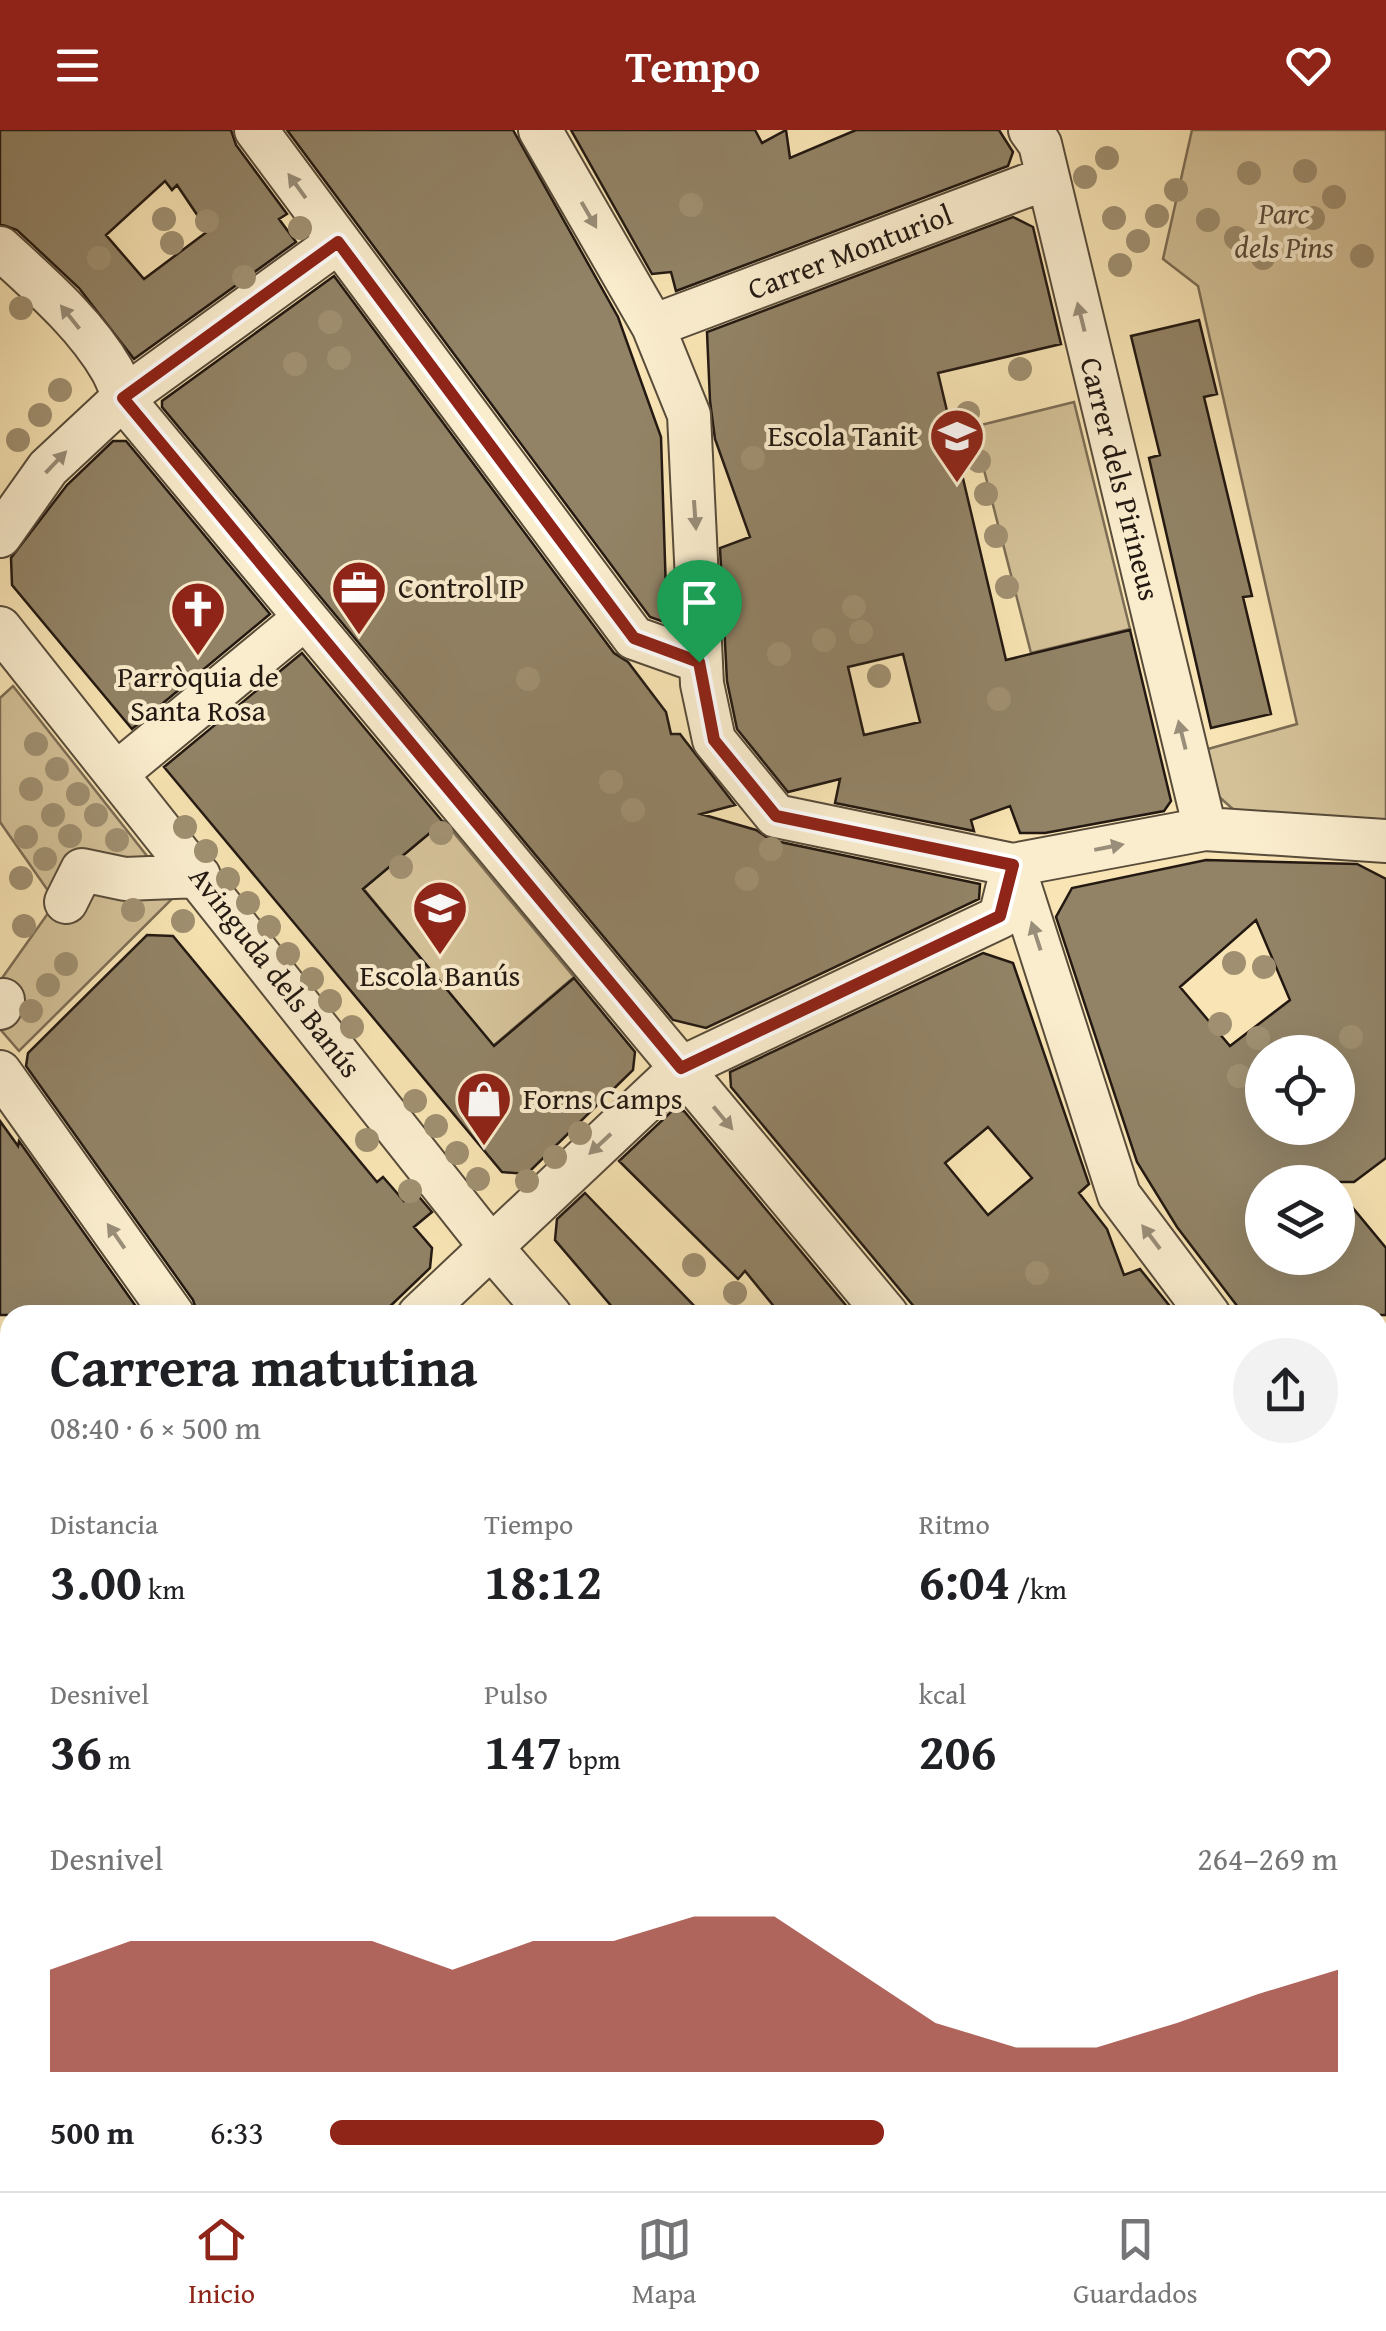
<!DOCTYPE html>
<html lang="es">
<meta charset="utf-8">
<style>
:root{--surface:#fff;--page:#f2f2f2;--text:#202124;--muted:#757577;--line:#e0e0e0;--accent:#8f2418}
body{margin:0;font-family:"Gentium Book Plus",serif;background:var(--page);color:var(--text);height:100vh;display:flex;flex-direction:column;font-size:38px;white-space:nowrap}
*{box-sizing:border-box;margin:0}
p{font-size:32px;color:var(--muted)}
.icon{flex:none;width:55px;height:55px;fill:none;stroke:currentColor;stroke-width:2;stroke-linecap:round;stroke-linejoin:round}
.map{position:relative;flex:1;overflow:hidden}
.side{position:absolute;left:0px;top:1175px;width:1388px;height:888px;display:flex;flex-direction:column;background:var(--surface);border-radius:30px 30px 0 0;box-shadow:0 10px 40px #0002}
.side>*{flex:none}
.fabs{position:absolute;left:1245px;top:905px;display:grid;gap:20px}
.fabs a{display:grid;place-items:center;width:110px;height:110px;border-radius:50%;background:var(--surface);box-shadow:0 10px 40px #0002;font-size:50px}
.pin{position:absolute;display:grid;place-items:center;width:85px;height:85px;color:#fff;margin:-102px -42px;border-radius:50% 50% 50% 0;rotate:-45deg;box-shadow:0 0 10px #0007}
.pin .icon{rotate:45deg}
.round{display:grid;place-items:center;flex:none;width:105px;height:105px;border-radius:52px;background:var(--page)}
.head{display:flex;align-items:center;justify-content:space-between;height:170px;padding:0 50px}
h1{font-size:55px;font-weight:600;line-height:75px}
.stats{display:grid;grid-template-columns:repeat(3,1fr);gap:15px;height:170px;padding:10px 50px}
.stats div{display:grid;align-content:center}
.stats b{font-size:50px;font-weight:600}
.stats small{font-size:28px;font-weight:400}
.stats p{font-size:28px}
.chart{height:280px;padding:20px 50px}
.chart p{display:flex;justify-content:space-between}
.chart svg{width:100%;height:180px;margin-top:10px;fill:var(--accent);opacity:.7}
ul{padding:0 50px;list-style:none;font-size:32px}
li{display:grid;grid-template-columns:160px 120px 1fr;align-items:center;height:75px}
li i{height:25px;border-radius:12px;background:var(--accent)}
header{display:flex;justify-content:space-between;align-items:center;height:130px;padding:0 50px;background:var(--accent);color:#fff;font-size:45px;font-weight:600}
.tabs{display:flex;justify-content:space-around;align-items:center;height:140px;border-top:2px solid var(--line);background:var(--surface);font-size:28px;color:var(--muted)}
.tabs a{display:grid;justify-items:center;gap:5px}
.tabs .active{color:var(--accent)}
.map>svg:first-child{display:block}
.green{fill:#d4c198;stroke:#7c6d55;stroke-width:2.5}
.building{fill:#928366;stroke:#231912;stroke-width:2.5;fill-rule:evenodd}
.lines{fill:none;stroke-linecap:round;stroke-linejoin:round}
.minor-casing{stroke:#584c3a;stroke-width:46}
.minor{stroke:#faedce;stroke-width:42}
.tree{fill:#a09071}
.oneway{fill:#998e79}
.route-casing{stroke:#fff;stroke-width:20}
.route{stroke:#8f2418;stroke-width:12}
.labels{text-anchor:middle;stroke-width:8;stroke-linejoin:round;paint-order:stroke}
.park-label{font-size:30px;font-style:italic;fill:#584b3a;stroke:#faedce}
.street-label{font-size:30px;fill:#231912;stroke:#faedce}
.poi-label{font-size:30px;fill:#231912;stroke:#faedce;text-anchor:start}
</style>
<header><svg class="icon" aria-label="menu" viewBox="0 0 24 24"><path d="M4 6h16M4 12h16M4 18h16"/></svg>Tempo<svg class="icon" aria-label="heart" viewBox="0 0 24 24"><path d="M12 20l-8-8c-3-5 5-10 8-4 3-6 11-1 8 4z"/></svg></header>
<div class="map">
<svg width="1386" height="2061" viewBox="0 0 1386 2061">
<rect width="100%" height="100%" fill="#f8e4b4"/>
<filter id="stains"><feTurbulence type="fractalNoise" baseFrequency=".002" numOctaves="4"/><feColorMatrix values="0 0 0 0 .2 0 0 0 0 .09 0 0 0 0 .02 0 0 0 .5 -.17"/></filter>
<radialGradient id="worn" r=".72"><stop offset=".6" stop-color="#630" stop-opacity="0"/><stop offset="1" stop-color="#630" stop-opacity=".3"/></radialGradient>
<path class="green" d="M1192 0H1386V694L1243 688 1208 657 1201 621 1297 594 1198 156 1163 129Z
M1074 272 1130 499 1031 523 973 297Z
M13 556 177 764 19 921 0 899V851L56 772 0 692V568Z
M444 691 574 847 493 916 363 758Z"/>
<path class="building" d="M0 0H231L236 15 287 84 279 89 296 112 134 229 79 158 17 100 0 94ZM165 51 172 60 177 55 208 101 144 149 106 105Z
M287 0H513L618 187 661 307 667 493 650 487Z
M571 0H755L762 13 786 0 790 28 856 0H999L1013 22 1008 36 676 161 671 142 652 144Z
M1013 87 1033 97 1061 214 938 243 1006 530 1130 500 1171 671 1164 681 1045 703H1020L1010 676 971 690 974 701 835 673 840 649 788 662 737 599 727 551 720 418 750 407 715 309 710 271 707 202ZM903 524 920 592 864 605 848 537Z
M334 146 614 523 628 532 666 582 671 604H680L735 675 701 684 756 700 771 710 980 754 979 769 706 898 673 890 162 277V271Z
M1199 190 1217 264 1204 267 1252 466 1243 467 1271 584 1211 598 1149 328 1160 325 1131 206Z
M113 311H126L270 484 132 599 12 455 11 428 67 355Z
M302 523 443 692 363 759 494 916 574 848 635 922 633 940 527 1044 502 1042 164 637Z
M1206 730 1357 734 1386 749V1028L1354 1052H1262V1128H1338V1060L1386 1118V1185H1244L1177 1097 1137 1032 1056 787 1072 758ZM1256 790 1290 870 1230 916 1180 857ZM1262 922H1338V998H1262Z
M147 805 173 806 377 1052 383 1047 404 1071 415 1062 432 1082 414 1097 432 1118 430 1138 381 1185H198L193 1170 26 936 28 923Z
M983 823 1013 833 1089 1054 1079 1063 1107 1099 1124 1145 1140 1139 1177 1185H921L731 957 730 942ZM988 997 1032 1048 988 1085 945 1033Z
M672 981H684L854 1185H781L745 1141 738 1149 619 1031Z
M0 991 18 1016 19 1011 142 1185H0Z
M585 1063 703 1185H619L555 1110 557 1089Z"/>
<g class="lines">
<g class="minor-casing">
<path id="minor" d="M256 0 634 508 699 531
M540 0 653 196 689 285 702 554 714 610 776 686 1013 735 1205 699 1386 711
M1030 0 1040 14 1205 699
M0 118C39 154 85 193 112 240 120 255 123 269 134 282L887 1185
M653 196 1047 48
M0 406 48 338 123 268 338 112
M0 498 491 1117 550 1185
M117 643 305 488
M1013 735 1119 1065 1209 1185
M66 772 82 740 125 749 199 746
M0 878 3 870
M0 942 173 1185
M419 1185 681 938 1000 787 1013 735
M1378 1344 1386 1349
M1378 1475H1386
M0 1620 10 1609
M0 1804 10 1809
M1378 1865 1386 1869
M0 1909 10 1925
M1378 2028 1386 2029
M74 2052 78 2061
M507 2052 524 2061
M811 2052 817 2061
M1015 2061 1031 2052"/>
</g>
<use href="#minor" class="minor"/>
</g>
<g class="tree">
<circle cx="1107" cy="28" r="12"/>
<circle cx="1305" cy="41" r="12"/>
<circle cx="1249" cy="43" r="12"/>
<circle cx="1085" cy="47" r="12"/>
<circle cx="1176" cy="60" r="12"/>
<circle cx="1334" cy="67" r="12"/>
<circle cx="691" cy="75" r="12"/>
<circle cx="1157" cy="86" r="12"/>
<circle cx="1114" cy="88" r="12"/>
<circle cx="1313" cy="88" r="12"/>
<circle cx="164" cy="89" r="12"/>
<circle cx="1208" cy="90" r="12"/>
<circle cx="207" cy="91" r="12"/>
<circle cx="300" cy="98" r="12"/>
<circle cx="1236" cy="108" r="12"/>
<circle cx="1138" cy="111" r="12"/>
<circle cx="172" cy="113" r="12"/>
<circle cx="1362" cy="126" r="12"/>
<circle cx="99" cy="128" r="12"/>
<circle cx="1263" cy="128" r="12"/>
<circle cx="1120" cy="135" r="12"/>
<circle cx="244" cy="147" r="12"/>
<circle cx="21" cy="178" r="12"/>
<circle cx="330" cy="192" r="12"/>
<circle cx="339" cy="228" r="12"/>
<circle cx="295" cy="234" r="12"/>
<circle cx="1020" cy="239" r="12"/>
<circle cx="60" cy="260" r="12"/>
<circle cx="968" cy="283" r="12"/>
<circle cx="40" cy="285" r="12"/>
<circle cx="18" cy="310" r="12"/>
<circle cx="753" cy="328" r="12"/>
<circle cx="979" cy="331" r="12"/>
<circle cx="986" cy="364" r="12"/>
<circle cx="996" cy="406" r="12"/>
<circle cx="1007" cy="457" r="12"/>
<circle cx="854" cy="477" r="12"/>
<circle cx="861" cy="502" r="12"/>
<circle cx="824" cy="510" r="12"/>
<circle cx="779" cy="524" r="12"/>
<circle cx="879" cy="546" r="12"/>
<circle cx="528" cy="549" r="12"/>
<circle cx="999" cy="569" r="12"/>
<circle cx="36" cy="614" r="12"/>
<circle cx="57" cy="639" r="12"/>
<circle cx="611" cy="652" r="12"/>
<circle cx="31" cy="659" r="12"/>
<circle cx="78" cy="664" r="12"/>
<circle cx="633" cy="680" r="12"/>
<circle cx="53" cy="685" r="12"/>
<circle cx="96" cy="685" r="12"/>
<circle cx="185" cy="697" r="12"/>
<circle cx="441" cy="703" r="12"/>
<circle cx="70" cy="706" r="12"/>
<circle cx="26" cy="707" r="12"/>
<circle cx="117" cy="710" r="12"/>
<circle cx="771" cy="719" r="12"/>
<circle cx="206" cy="721" r="12"/>
<circle cx="45" cy="729" r="12"/>
<circle cx="401" cy="737" r="12"/>
<circle cx="21" cy="748" r="12"/>
<circle cx="228" cy="749" r="12"/>
<circle cx="747" cy="749" r="12"/>
<circle cx="248" cy="773" r="12"/>
<circle cx="133" cy="780" r="12"/>
<circle cx="183" cy="791" r="12"/>
<circle cx="24" cy="796" r="12"/>
<circle cx="269" cy="797" r="12"/>
<circle cx="288" cy="824" r="12"/>
<circle cx="1234" cy="833" r="12"/>
<circle cx="66" cy="834" r="12"/>
<circle cx="1264" cy="837" r="12"/>
<circle cx="312" cy="849" r="12"/>
<circle cx="48" cy="855" r="12"/>
<circle cx="330" cy="871" r="12"/>
<circle cx="31" cy="881" r="12"/>
<circle cx="1220" cy="894" r="12"/>
<circle cx="352" cy="897" r="12"/>
<circle cx="1351" cy="907" r="12"/>
<circle cx="1258" cy="908" r="12"/>
<circle cx="1239" cy="946" r="12"/>
<circle cx="415" cy="971" r="12"/>
<circle cx="436" cy="996" r="12"/>
<circle cx="580" cy="1003" r="12"/>
<circle cx="367" cy="1010" r="12"/>
<circle cx="457" cy="1023" r="12"/>
<circle cx="555" cy="1027" r="12"/>
<circle cx="478" cy="1049" r="12"/>
<circle cx="527" cy="1051" r="12"/>
<circle cx="410" cy="1061" r="12"/>
<circle cx="694" cy="1135" r="12"/>
<circle cx="1037" cy="1143" r="12"/>
<circle cx="735" cy="1163" r="12"/>
</g>
<defs><path id="oneway-solid" d="M-6-.8H1V-3.2L6.5 0L1 3.2V.8H-6Z" transform="scale(2.5)"/></defs>
<g class="oneway">
<use href="#oneway-solid" transform="translate(297 56) rotate(-126)"/>
<use href="#oneway-solid" transform="translate(589 85) rotate(60)"/>
<use href="#oneway-solid" transform="translate(70 187) rotate(-129)"/>
<use href="#oneway-solid" transform="translate(1081 187) rotate(-104)"/>
<use href="#oneway-solid" transform="translate(56 332) rotate(-46)"/>
<use href="#oneway-solid" transform="translate(695 385) rotate(86)"/>
<use href="#oneway-solid" transform="translate(1182 605) rotate(-104)"/>
<use href="#oneway-solid" transform="translate(1109 717) rotate(-11)"/>
<use href="#oneway-solid" transform="translate(1036 806) rotate(-108)"/>
<use href="#oneway-solid" transform="translate(723 988) rotate(50)"/>
<use href="#oneway-solid" transform="translate(600 1014) rotate(137)"/>
<use href="#oneway-solid" transform="translate(116 1106) rotate(-125)"/>
<use href="#oneway-solid" transform="translate(1151 1107) rotate(-127)"/>
</g>
<g class="lines">
<g class="route-casing">
<path id="route" d="M338 112 634 508 699 532 714 610 776 686 1013 735 1000 786 681 938 123 268Z"/>
</g>
<use href="#route" class="route"/>
</g>
<defs>
<g id="school-pin" transform="scale(2.875)"><path d="M0 17L-7.5 6A9.5 9.5 0 1 1 7.5 6Z" fill="#8f2418" stroke="#faedce"/><path d="M0-5L7-2L0 1L-7-2ZM-4 1L0 2.5L4 1V4Q0 6-4 4Z" fill="#fff"/></g>
<g id="office-pin" transform="scale(2.875)"><path d="M0 17L-7.5 6A9.5 9.5 0 1 1 7.5 6Z" fill="#8f2418" stroke="#faedce"/><path d="M-6-3h4V-5.5h4V-3h4V5H-6ZM-1-4.5V-3h2v-1.5ZM-6 0V1H6V0Z" fill="#fff"/></g>
<g id="church-pin" transform="scale(2.875)"><path d="M0 17L-7.5 6A9.5 9.5 0 1 1 7.5 6Z" fill="#8f2418" stroke="#faedce"/><path d="M-1.2-6h2.4v3.5h3.3v2.4h-3.3V6h-2.4V-.1h-3.3v-2.4h3.3Z" fill="#fff"/></g>
<g id="shop-pin" transform="scale(2.875)"><path d="M0 17L-7.5 6A9.5 9.5 0 1 1 7.5 6Z" fill="#8f2418" stroke="#faedce"/><path d="M-5-2.5h2.3a2.7 3.5 0 0 1 5.4 0H5L5.5 6h-11ZM-1.5-2.5h3a1.5 2.3 0 0 0-3 0Z" fill="#fff"/></g>
</defs>
<g fill-rule="evenodd">
<use href="#school-pin" x="957" y="306"/>
<use href="#office-pin" x="359" y="458"/>
<use href="#church-pin" x="198" y="479"/>
<use href="#school-pin" x="440" y="778"/>
<use href="#shop-pin" x="484" y="969"/>
</g>
<g class="labels">
<g class="park-label">
<text x="1284" y="94">Parc<tspan x="1284" dy="34">dels Pins</tspan></text>
</g>
<g class="street-label">
<text transform="translate(850 122) rotate(-21)" y="10">Carrer Monturiol</text>
<text transform="translate(1120 349) rotate(76)" y="10">Carrer dels Pirineus</text>
<text transform="translate(275 842) rotate(52)" y="10">Avinguda dels Banús</text>
</g>
<g class="poi-label">
<text x="918" y="316" text-anchor="end">Escola Tanit</text>
<text x="398" y="468">Control IP</text>
<text x="198" y="557" text-anchor="middle">Parròquia de<tspan x="198" dy="34">Santa Rosa</tspan></text>
<text x="440" y="856" text-anchor="middle">Escola Banús</text>
<text x="523" y="979">Forns Camps</text>
</g>
</g>
<rect width="100%" height="100%" filter="url(#stains)"/>
<rect width="100%" height="100%" fill="url(#worn)"/>
</svg>
<div class="fabs">
<a><svg class="icon" aria-label="locate" viewBox="0 0 24 24"><circle cx="12" cy="12" r="6"/><path d="M12 2v4M12 18v4M2 12h4M18 12h4"/></svg></a>
<a><svg class="icon" aria-label="layers" viewBox="0 0 24 24"><path d="M12 4l9 5-9 5-9-5zM3 14l9 5 9-5"/></svg></a>
</div>
<div class="pin" style="left:699px;top:532px;background:#1e9e55"><svg class="icon" aria-label="arrive" viewBox="0 0 24 24"><path d="M6 21V4h12l-3 4 3 4H6"/></svg></div>
<section class="side">
<div class="head"><div><h1>Carrera matutina</h1><p>08:40 · 6 × 500 m</p></div><a class="round"><svg class="icon" aria-label="share" viewBox="0 0 24 24"><path d="M12 15V3M7 8l5-5 5 5M5 13v7h14v-7"/></svg></a></div>
<div class="stats">
<div><p>Distancia</p><b>3.00<small> km</small></b></div>
<div><p>Tiempo</p><b>18:12</b></div>
<div><p>Ritmo</p><b>6:04<small> /km</small></b></div>
</div>
<div class="stats">
<div><p>Desnivel</p><b>36<small> m</small></b></div>
<div><p>Pulso</p><b>147<small> bpm</small></b></div>
<div><p>kcal</p><b>206</b></div>
</div>
<div class="chart"><p><span>Desnivel</span>264–269 m</p>
<svg viewBox="0 0 160 44" preserveAspectRatio="none"><path d="M0 44V19L10 12L20 12L30 12L40 12L50 19L60 12L70 12L80 6L90 6L100 19L110 32L120 38L130 38L140 32L150 25L160 19V44z"/></svg>
</div>
<ul>
<li><b>500 m</b>6:33<i style="width:55%"></i></li>
</ul>
</section>
</div>
<nav class="tabs">
<a class="active"><svg class="icon" aria-label="home" viewBox="0 0 24 24"><path d="M3 11l9-7 9 7M6 9v11h12V9"/></svg>Inicio</a>
<a><svg class="icon" aria-label="map" viewBox="0 0 24 24"><path d="M3 6l6-2 6 2 6-2v14l-6 2-6-2-6 2zM9 4v14M15 6v14"/></svg>Mapa</a>
<a><svg class="icon" aria-label="saved" viewBox="0 0 24 24"><path d="M7 4h10v16l-5-4-5 4z"/></svg>Guardados</a>
</nav>
